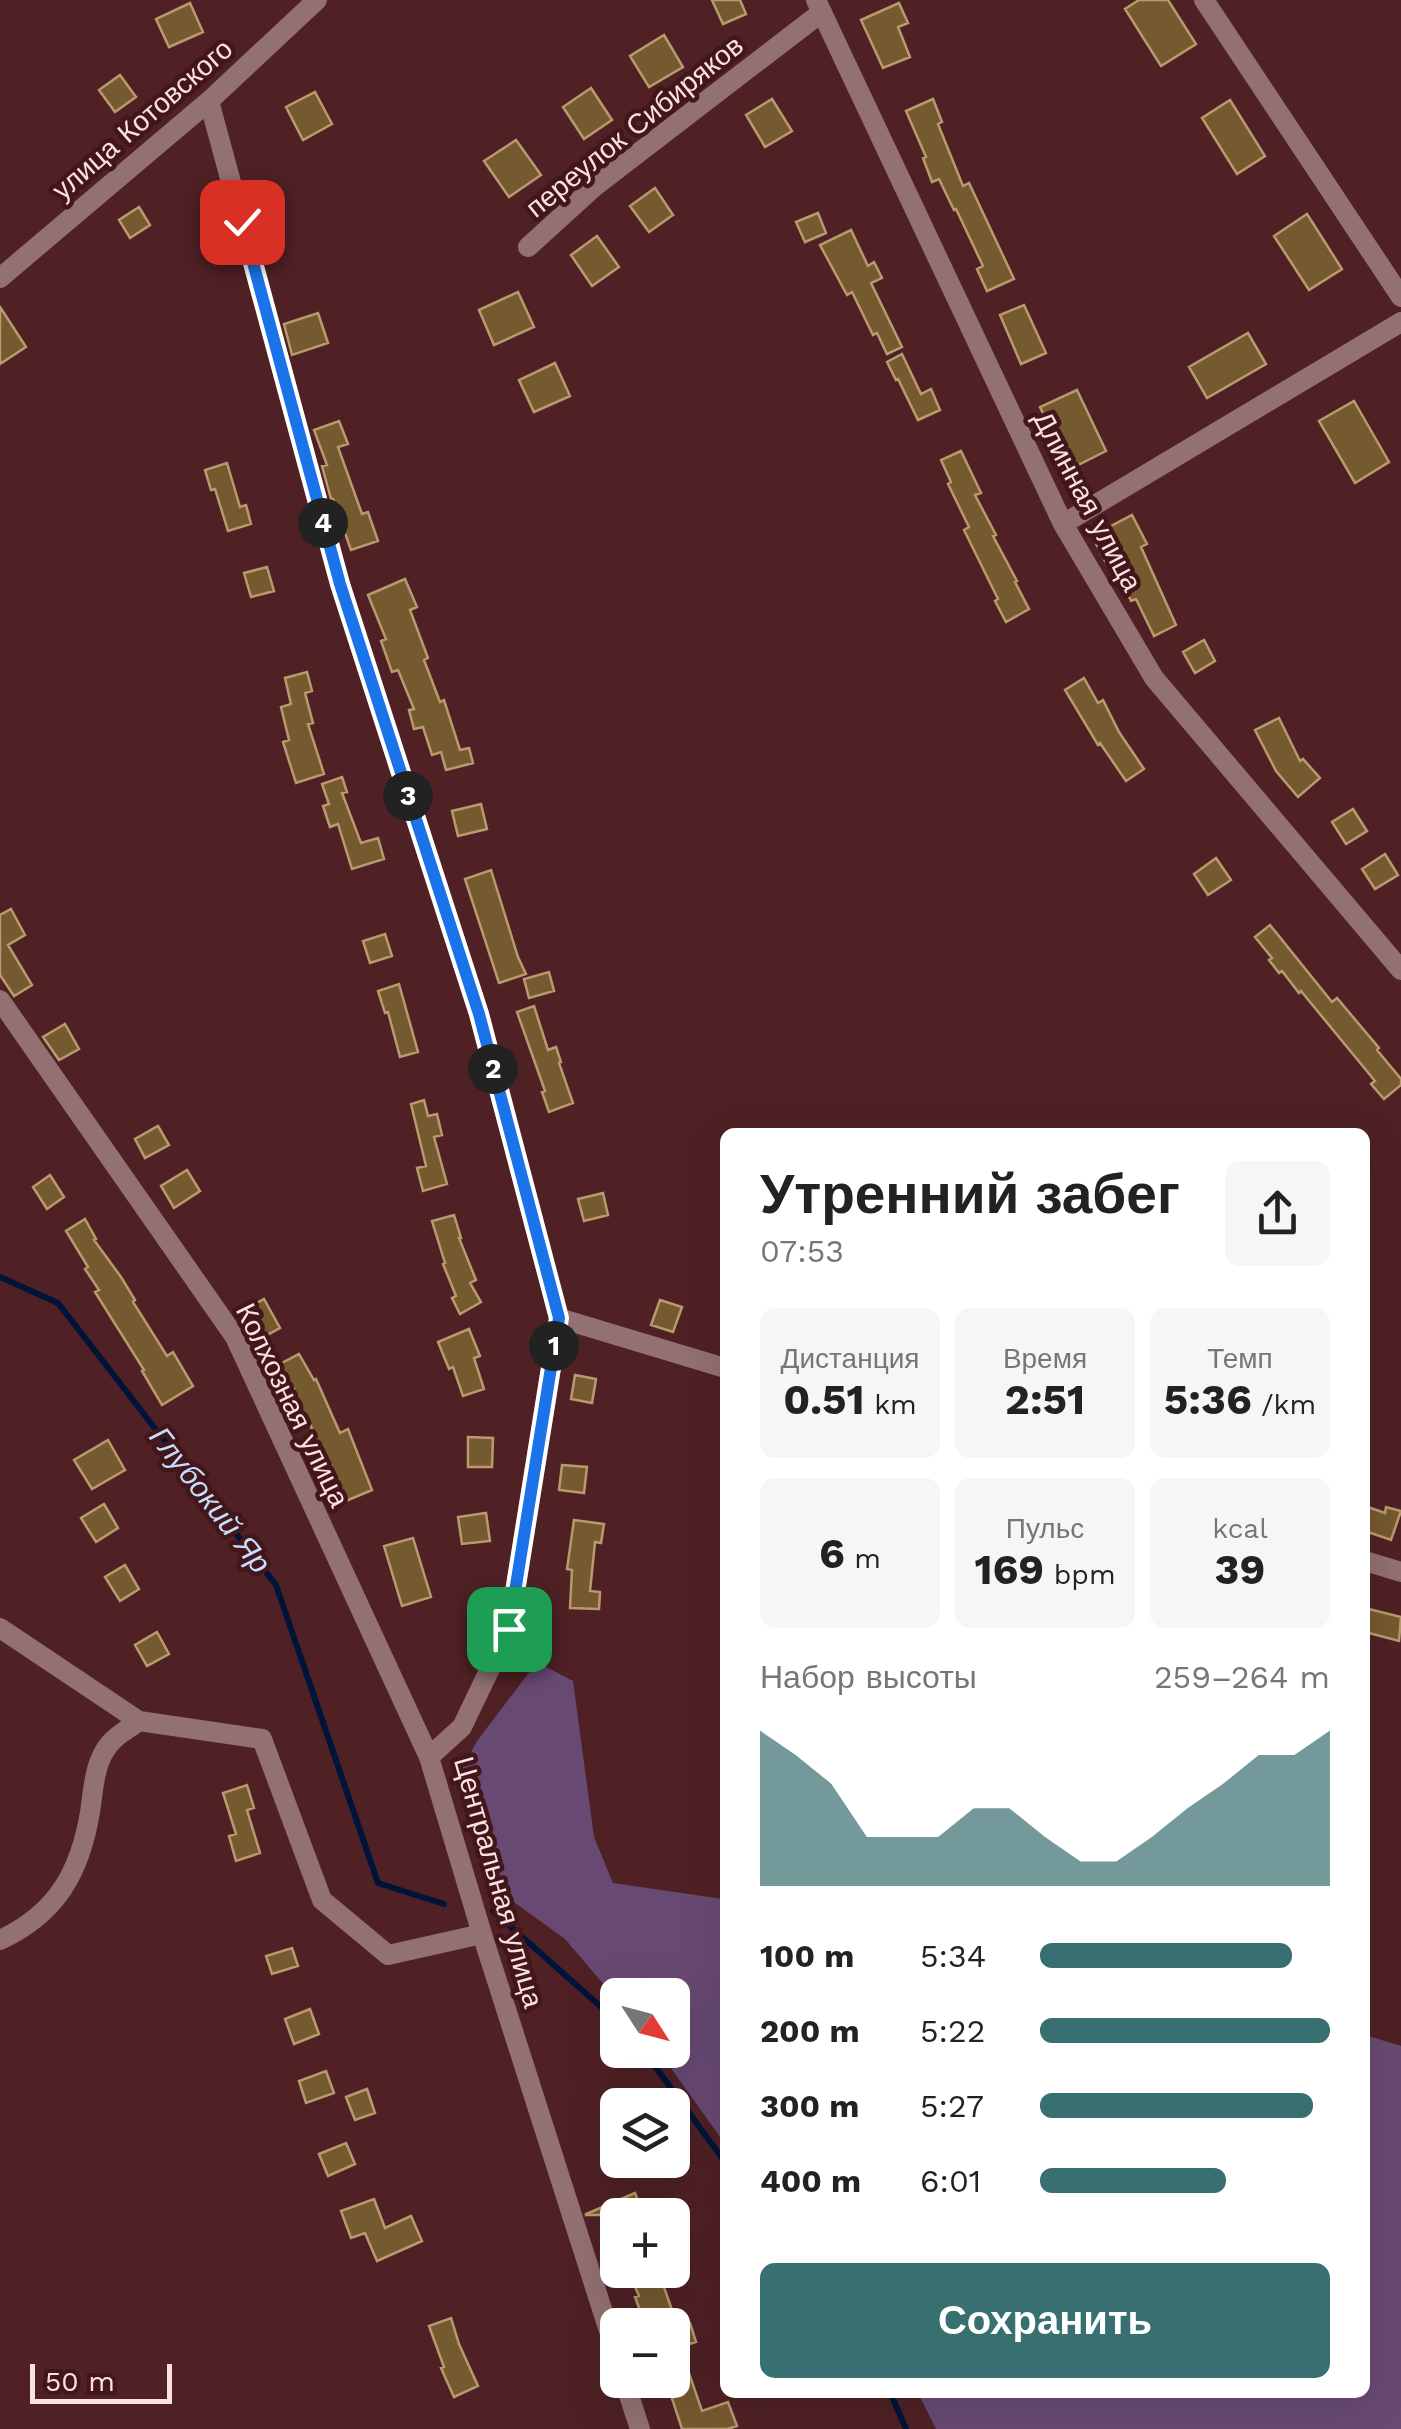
<!DOCTYPE html>
<html lang="ru">
<meta charset="utf-8">
<style>
:root{--surface:#fff;--page:#f6f6f6;--text:#222;--muted:#767676;--accent:#386f70}
body{margin:0;font-family:"Work Sans",sans-serif;background:var(--page);color:var(--text);height:100vh;display:flex;flex-direction:column;font-size:38px;white-space:nowrap}
*{box-sizing:border-box;margin:0}
p{font-size:32px;color:var(--muted)}
.icon{flex:none;width:55px;height:55px;fill:none;stroke:currentColor;stroke-width:2;stroke-linecap:round;stroke-linejoin:round}
.map{position:relative;flex:1;overflow:hidden}
.details{position:absolute;left:720px;top:1128px;width:650px;height:1270px;display:flex;flex-direction:column;background:var(--surface);border-radius:15px;box-shadow:0 10px 40px #0002}
.details>*{flex:none}
.needle{width:65px;rotate:126deg}
.buttons{position:absolute;left:600px;top:1978px;display:grid;gap:20px}
.buttons a{display:grid;place-items:center;width:90px;height:90px;border-radius:15px;background:var(--surface);box-shadow:0 10px 40px #0002;font-size:50px}
.scale{position:absolute;left:30px;bottom:25px;width:142px;box-sizing:border-box;padding-left:10px;border:5px solid #fbe2e2;border-top:0;font-size:28px;line-height:35px;white-space:nowrap;color:#fbe2e2;-webkit-text-stroke:8px #43161b;paint-order:stroke}
.pin{position:absolute;display:grid;place-items:center;width:85px;height:85px;color:#fff;margin:-42px;border-radius:20px;box-shadow:0 5px 15px #0006}
.km{position:absolute;width:50px;height:50px;margin:-25px;border-radius:50%;background:#222;color:#fff;font-size:28px;line-height:50px;text-align:center}
.round{display:grid;place-items:center;flex:none;width:105px;height:105px;border-radius:15px;background:var(--page)}
.summary{display:flex;align-items:center;justify-content:space-between;height:170px;padding:0 40px}
h1{font-size:55px;font-weight:700;line-height:75px}
.stats{display:grid;grid-template-columns:repeat(3,1fr);gap:15px;height:170px;padding:10px 40px}
.stats div{display:grid;align-content:center;border-radius:15px;background:var(--page);text-align:center}
.stats b{font-size:42px;font-weight:700}
.stats small{font-size:28px;font-weight:400}
.stats p{font-size:28px}
.chart{height:280px;padding:20px 40px}
.chart p{display:flex;justify-content:space-between}
.chart svg{width:100%;height:180px;margin-top:10px;fill:var(--accent);opacity:.7}
.primary-button{display:flex;gap:20px;margin-top:auto;padding:20px 40px}
.primary-button a{flex:1;height:115px;border-radius:15px;background:var(--accent);color:#fff;font-size:40px;font-weight:700;line-height:115px;text-align:center}
ul{padding:0 40px;list-style:none;font-size:32px}
li{display:grid;grid-template-columns:160px 120px 1fr;align-items:center;height:75px}
li i{height:25px;border-radius:12px;background:var(--accent)}
.map>svg:first-child{display:block}
.green{fill:#684973}
.lines{fill:none;stroke-linecap:round;stroke-linejoin:round}
.stream{stroke:#001439;stroke-width:6}
.building{fill:#75592f;stroke:#b89a6e;stroke-width:2.5}
.minor{stroke:#937071;stroke-width:20}
.route-casing{stroke:#fff;stroke-width:20}
.route{stroke:#1a73e8;stroke-width:12}
.labels{text-anchor:middle;stroke-width:9;stroke-linejoin:round;paint-order:stroke}
.street-label{font-size:28px;fill:#fbe2e2;stroke:#43161b}
.water-label{font-size:30px;font-style:italic;fill:#c6defe;stroke:#43161b}
</style>
<div class="map">
<svg width="1401" height="2429" viewBox="0 0 1401 2429">
<rect width="100%" height="100%" fill="#4f2125"/>
<path class="green" d="M537 1662 573 1681 594 1837 613 1883 723 1899 725 1885V2144L658 2050H672V1995H618L617 2000 565 1939 489 1884 458 1777 477 1741Z
M1365 2035 1401 2046V2429H936L918 2393 1365 2392Z"/>
<g class="lines">
<path class="stream" d="M0 1277 58 1303 276 1585 378 1883 444 1904
M493 1911 618 2022
M643 2050 725 2162
M890 2392 906 2429"/>
</g>
<path class="building" d="M712 0H740L746 14 723 24Z
M1139 0H1168L1196 44 1161 66 1125 9Z
M190 3 203 32 169 47 156 19Z
M899 3 908 23 898 27 910 57 883 68 861 20Z
M664 35 683 67 649 87 630 56Z
M120 75 136 97 115 112 99 90Z
M591 88 612 120 584 139 563 107Z
M315 92 332 124 303 140 286 107Z
M772 99 792 131 765 147 746 115Z
M933 99 942 122 938 124 963 186 969 183 1014 279 987 291 977 269 983 266 956 209 954 210 939 179 932 182 923 158 926 157 906 111Z
M1230 100 1265 156 1237 174 1202 118Z
M516 140 541 175 509 197 484 161Z
M655 188 673 215 649 232 630 206Z
M139 207 150 225 130 238 119 220Z
M818 213 826 233 805 242 796 222Z
M1307 214 1342 269 1309 290 1274 236Z
M851 230 868 266 874 262 882 278 871 283 902 347 887 354 877 333 873 335 852 292 847 295 820 245Z
M597 236 619 267 592 286 571 255Z
M518 292 534 327 494 345 479 310Z
M1024 305 1046 353 1021 364 1000 315Z
M0 307 26 347 0 364Z
M318 313 328 343 292 355 284 324Z
M1248 333 1266 364 1207 398 1189 367Z
M902 354 921 394 931 389 940 410 918 420 898 379 896 380 887 362Z
M555 363 570 396 534 412 519 380Z
M1077 390 1106 451 1070 469 1040 407Z
M1354 401 1389 462 1355 483 1319 421Z
M339 421 348 444 338 447 362 514 368 512 378 541 351 550 333 499H331L322 466 327 465 314 430Z
M961 451 981 493 975 495 996 535 993 536 1017 581 1015 582 1029 609 1006 622 995 601 998 599 964 530 969 527 948 484 951 482 941 460Z
M227 463 240 507 246 505 251 524 228 531 215 489 211 490 205 470Z
M1132 515 1147 544 1141 547 1176 625 1154 636 1136 599 1131 601 1114 561 1107 565 1092 536Z
M267 567 274 591 251 597 244 573Z
M405 579 417 607 410 610 428 658 424 660 440 702 444 700 460 750 469 748 473 763 446 770 441 752 432 755 423 727 414 729 409 710 414 709 398 670 392 672 381 641 386 639 368 595Z
M1204 640 1215 661 1195 673 1183 652Z
M307 672 312 691 305 693 313 723 308 724 324 774 296 783 283 742 289 740 281 707 291 704 285 678Z
M1084 678 1098 703 1103 700 1119 732 1144 769 1126 781 1100 743 1098 745 1065 690Z
M1279 718 1300 761 1303 759 1320 778 1298 797 1276 771 1255 730Z
M342 777 347 792 342 793 361 843 378 838 384 859 352 869 338 824 330 827 323 806 329 804 322 784Z
M481 804 487 829 458 836 452 811Z
M1353 809 1367 831 1346 844 1332 822Z
M1385 854 1398 875 1375 889 1362 869Z
M1216 858 1231 880 1208 895 1194 874Z
M491 870 518 957 526 974 499 983 465 879Z
M11 909 25 935 8 945 32 985 14 996 0 975V915Z
M1270 925 1332 1002 1337 998 1379 1048 1377 1050 1401 1079V1085L1384 1099 1371 1084 1375 1081 1301 991 1299 993 1282 971 1279 973 1269 960 1272 958 1255 937Z
M385 934 392 956 370 963 363 941Z
M549 972 554 991 529 998 524 979Z
M399 984 418 1052 400 1057 388 1012 385 1013 378 991Z
M534 1006 548 1050 556 1047 561 1062 559 1063 573 1103 549 1112 542 1092 545 1091 517 1012Z
M65 1024 79 1049 59 1060 43 1037Z
M424 1100 428 1116 437 1114 442 1135 434 1137 447 1184 423 1191 417 1168 426 1166 411 1104Z
M158 1126 169 1145 145 1158 135 1139Z
M187 1170 200 1191 174 1208 161 1186Z
M50 1175 64 1197 47 1209 33 1187Z
M603 1193 608 1215 584 1221 578 1199Z
M454 1215 461 1238H459L476 1280 470 1283 481 1302 460 1314 452 1298 456 1296 443 1264 445 1263 432 1221Z
M85 1219 96 1239 94 1240 121 1277 135 1300 133 1302 167 1356 173 1352 193 1386 162 1405 142 1371 144 1370 95 1292 99 1290 85 1269 88 1267 66 1231Z
M264 1299 280 1328 258 1340 242 1311Z
M660 1300 682 1307 673 1332 651 1325Z
M469 1329 480 1356 474 1358 484 1389 463 1396 453 1367 449 1369 438 1342Z
M299 1354 314 1380 316 1379 340 1433 348 1429 372 1490 341 1503 310 1424 306 1426 291 1390 294 1389 280 1364Z
M575 1375 596 1379 592 1403 571 1399Z
M468 1437 493 1438 492 1467H468Z
M108 1440 125 1470 92 1489 74 1460Z
M562 1465 587 1467 584 1493 559 1490Z
M104 1504 118 1528 96 1542 81 1518Z
M1365 1506 1385 1513 1386 1507 1401 1511 1391 1540 1365 1531Z
M486 1513 490 1541 462 1544 458 1517Z
M574 1520 604 1524 601 1543 595 1542 590 1591 600 1592 599 1609 570 1608 572 1570 567 1569Z
M413 1538 431 1597 402 1606 384 1546Z
M125 1565 139 1589 120 1601 105 1577Z
M1365 1608 1401 1617 1399 1641 1365 1632Z
M157 1632 169 1654 147 1666 135 1645Z
M247 1785 254 1808 247 1810 260 1853 236 1861 229 1836 236 1834 223 1793Z
M292 1948 298 1966 272 1974 266 1956Z
M310 2009 319 2034 294 2044 285 2019Z
M326 2071 334 2093 306 2103 299 2081Z
M367 2089 375 2113 355 2120 346 2097Z
M346 2143 355 2164 328 2176 319 2154Z
M635 2193 644 2215H586V2214Z
M374 2199 385 2228 411 2216 422 2241 377 2261 365 2233 351 2238 341 2211Z
M628 2270H658L672 2310 644 2321 635 2297 639 2296Z
M451 2318 459 2344 478 2386 454 2397 441 2368 444 2367 429 2326Z
M690 2323 696 2342 680 2347 702 2411 728 2402 737 2426 727 2429H682L666 2380H672V2329Z"/>
<g class="lines">
<path class="minor" d="M816 0 1063 524 1154 678 1401 970
M1204 0 1401 297
M209 101 340 584 479 1014 559 1318 509 1629 462 1727 429 1757
M528 247 594 187 822 12
M0 278 209 101 317 0
M1063 524 1401 322
M0 1000 235 1337 429 1757 482 1934 618 2359
M559 1318 725 1368
M1365 1561 1401 1572
M0 1628 139 1721 262 1739 322 1900 388 1955 482 1934
M0 1940C56 1914 80 1873 90 1812 93 1793 94 1769 104 1752 112 1737 126 1731 139 1721
M624 2380 640 2429"/>
</g>
<g class="lines">
<g class="route-casing">
<path id="route" d="M242 222 340 584 479 1014 559 1318 509 1629"/>
</g>
<use href="#route" class="route"/>
</g>
<g class="labels">
<g class="street-label">
<text transform="translate(142 119) rotate(-41)" y="10">улица Котовского</text>
<text transform="translate(634 126) rotate(-39)" y="10">переулок Сибиряков</text>
<text transform="translate(1088 501) rotate(62)" y="10">Длинная улица</text>
<text transform="translate(293 1405) rotate(64)" y="10">Колхозная улица</text>
<text transform="translate(499 1882) rotate(74)" y="10">Центральная улица</text>
</g>
<g class="water-label">
<text transform="translate(210 1500) rotate(52)" y="10">Глубокий Яр</text>
</g>
</g>
</svg>
<div class="buttons">
<a><svg class="needle" viewBox="-14 -14 28 28"><path d="M0-13l5 13h-10z" fill="#e53935"/><path d="M0 13l5-13h-10z" fill="#767676"/></svg></a>
<a><svg class="icon" aria-label="layers" viewBox="0 0 24 24"><path d="M12 4l9 5-9 5-9-5zM3 14l9 5 9-5"/></svg></a>
<a>+</a>
<a>−</a>
</div>
<div class="scale">50 m</div>
<div class="pin" style="left:509px;top:1629px;background:#1e9e55"><svg class="icon" aria-label="arrive" viewBox="0 0 24 24"><path d="M6 21V4h12l-3 4 3 4H6"/></svg></div>
<div class="pin" style="left:242px;top:222px;background:#d93025"><svg class="icon" aria-label="check" viewBox="0 0 24 24"><path d="M5 12l5 5 9-10"/></svg></div>
<b class="km" style="left:554px;top:1346px">1</b>
<b class="km" style="left:493px;top:1069px">2</b>
<b class="km" style="left:408px;top:796px">3</b>
<b class="km" style="left:323px;top:523px">4</b>
<section class="details">
<div class="summary"><div><h1>Утренний забег</h1><p>07:53</p></div><a class="round"><svg class="icon" aria-label="share" viewBox="0 0 24 24"><path d="M12 15V3M7 8l5-5 5 5M5 13v7h14v-7"/></svg></a></div>
<div class="stats">
<div><p>Дистанция</p><b>0.51<small> km</small></b></div>
<div><p>Время</p><b>2:51</b></div>
<div><p>Темп</p><b>5:36<small> /km</small></b></div>
</div>
<div class="stats">
<div><b>6<small> m</small></b></div>
<div><p>Пульс</p><b>169<small> bpm</small></b></div>
<div><p>kcal</p><b>39</b></div>
</div>
<div class="chart"><p><span>Набор высоты</span>259–264 m</p>
<svg viewBox="0 0 160 44" preserveAspectRatio="none"><path d="M0 44V6L10 12L20 19L30 32L40 32L50 32L60 25L70 25L80 32L90 38L100 38L110 32L120 25L130 19L140 12L150 12L160 6V44z"/></svg>
</div>
<ul>
<li><b>100 m</b>5:34<i style="width:87%"></i></li>
<li><b>200 m</b>5:22<i style="width:100%"></i></li>
<li><b>300 m</b>5:27<i style="width:94%"></i></li>
<li><b>400 m</b>6:01<i style="width:64%"></i></li>
</ul>
<div class="primary-button"><a>Сохранить</a></div>
</section>
</div>
